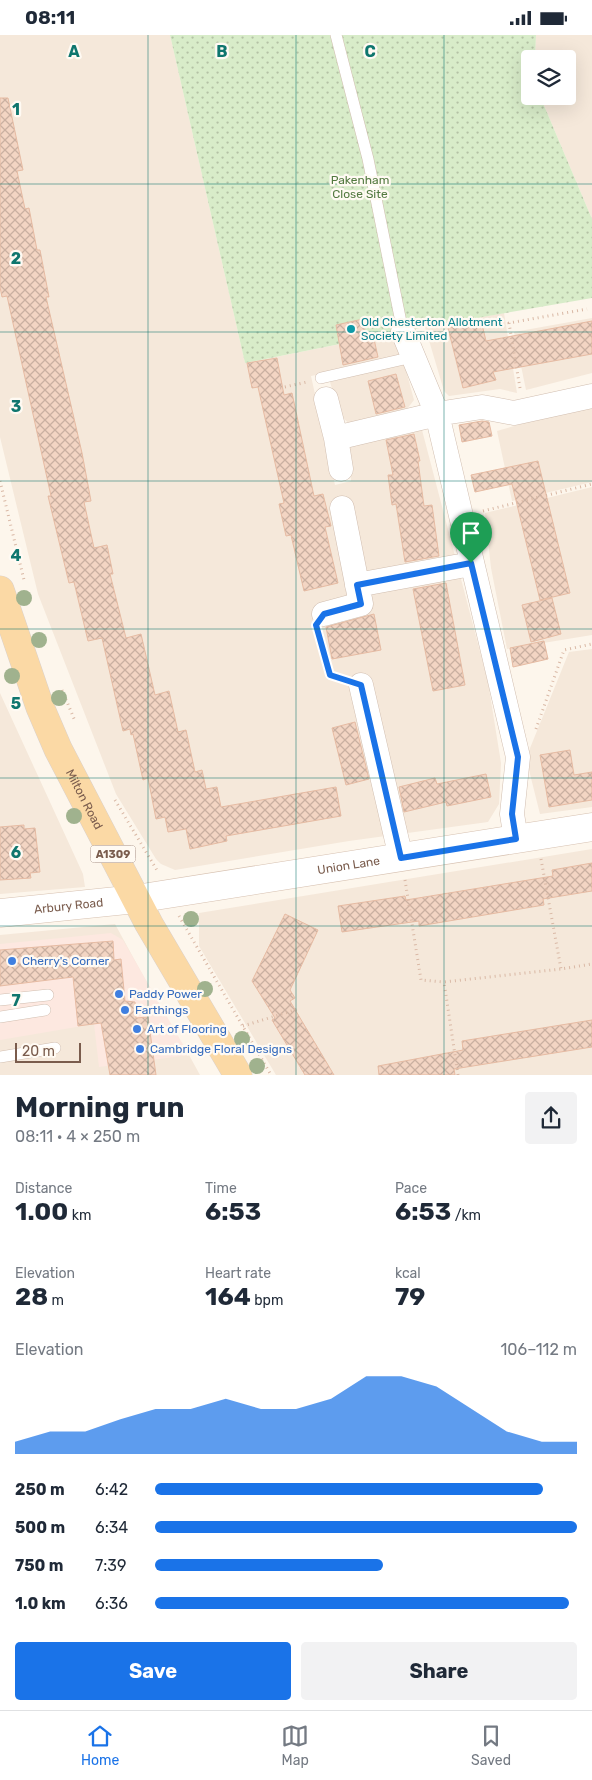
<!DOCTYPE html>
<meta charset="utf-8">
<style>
:root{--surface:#fff;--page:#f2f2f3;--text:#1f2937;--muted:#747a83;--line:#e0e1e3;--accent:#1a73e8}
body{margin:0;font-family:Rubik,sans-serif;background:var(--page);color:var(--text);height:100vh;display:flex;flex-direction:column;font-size:19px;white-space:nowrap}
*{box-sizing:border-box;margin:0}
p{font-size:16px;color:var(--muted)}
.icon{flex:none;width:28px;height:28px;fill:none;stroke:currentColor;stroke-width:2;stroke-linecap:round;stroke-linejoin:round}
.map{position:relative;height:1040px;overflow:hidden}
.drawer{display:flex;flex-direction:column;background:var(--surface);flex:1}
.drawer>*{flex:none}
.tools{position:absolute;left:521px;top:15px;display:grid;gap:10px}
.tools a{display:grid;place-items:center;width:55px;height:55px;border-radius:5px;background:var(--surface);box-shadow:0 5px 20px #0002;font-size:25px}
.scale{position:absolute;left:15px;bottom:12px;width:66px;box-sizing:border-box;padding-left:5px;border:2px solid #7a5c4d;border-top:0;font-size:14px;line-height:18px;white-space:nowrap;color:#7a5c4d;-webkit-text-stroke:4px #fffaf3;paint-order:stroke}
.pin{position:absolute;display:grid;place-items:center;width:42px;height:42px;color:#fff;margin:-51px -21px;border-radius:50% 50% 50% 0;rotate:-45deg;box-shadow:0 0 5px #0007}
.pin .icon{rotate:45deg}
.round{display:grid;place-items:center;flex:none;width:52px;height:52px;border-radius:5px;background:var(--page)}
.headline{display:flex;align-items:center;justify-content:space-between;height:85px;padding:0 15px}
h1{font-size:28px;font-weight:700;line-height:38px}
.figures{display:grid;grid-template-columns:repeat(3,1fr);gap:8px;height:85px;padding:5px 15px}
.figures div{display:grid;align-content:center}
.figures b{font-size:25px;font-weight:700}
.figures small{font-size:14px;font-weight:400}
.figures p{font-size:14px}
.chart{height:140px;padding:10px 15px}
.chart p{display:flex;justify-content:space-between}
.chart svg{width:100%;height:90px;margin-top:5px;fill:var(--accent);opacity:.7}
.primary-button{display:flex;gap:10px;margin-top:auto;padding:10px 15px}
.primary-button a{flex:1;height:58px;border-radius:5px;background:var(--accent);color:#fff;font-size:20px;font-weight:700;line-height:58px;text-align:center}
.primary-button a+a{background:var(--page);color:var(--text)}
ul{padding:0 15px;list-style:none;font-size:16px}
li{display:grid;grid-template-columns:80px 60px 1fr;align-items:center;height:38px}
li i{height:12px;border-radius:6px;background:var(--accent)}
.status{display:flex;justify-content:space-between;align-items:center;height:35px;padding:0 25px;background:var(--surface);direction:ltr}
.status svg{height:14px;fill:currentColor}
.dock{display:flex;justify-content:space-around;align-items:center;height:70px;border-top:1px solid var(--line);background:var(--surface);font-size:14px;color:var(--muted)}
.dock a{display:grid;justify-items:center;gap:2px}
.dock .on{color:var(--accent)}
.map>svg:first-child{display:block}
.residential{fill:#f5e8da}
.commercial{fill:#fde8e0}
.grass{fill:url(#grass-dots)}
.building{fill:url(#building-cross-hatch);stroke:#e6bba3}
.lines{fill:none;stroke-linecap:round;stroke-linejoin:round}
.lane-casing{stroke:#d1beb0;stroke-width:12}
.street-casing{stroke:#d1beb0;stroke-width:25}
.secondary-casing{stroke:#d6c0b0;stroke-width:29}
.primary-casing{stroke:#dad1cd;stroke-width:29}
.path{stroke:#d9b8a5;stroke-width:3;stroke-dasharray:1 4;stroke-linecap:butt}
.lane{stroke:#fff;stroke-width:11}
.street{stroke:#fff;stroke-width:24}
.secondary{stroke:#fff;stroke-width:28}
.primary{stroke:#fbd9a5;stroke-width:28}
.tree{fill:#a0b28e}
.route-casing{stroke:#fff;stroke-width:10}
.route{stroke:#1a73e8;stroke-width:6}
.grid{fill:none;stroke:#0f766e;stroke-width:1;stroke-opacity:0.55}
.culture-dot{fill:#0f9aa8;stroke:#fffaf3;stroke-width:2}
.shop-dot{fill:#3f7fe0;stroke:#fffaf3;stroke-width:2}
.labels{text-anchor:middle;stroke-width:4.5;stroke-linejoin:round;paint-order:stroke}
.shield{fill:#fffaf3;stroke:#a28b7f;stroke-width:1}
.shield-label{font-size:11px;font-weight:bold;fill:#7a5c4d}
.park-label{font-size:12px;fill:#537a41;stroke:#fffaf3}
.culture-label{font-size:12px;fill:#0d838f;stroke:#fffaf3;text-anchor:start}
.street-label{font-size:12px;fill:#7a5c4d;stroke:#fffaf3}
.shop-label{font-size:12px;fill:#366cbe;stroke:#fffaf3;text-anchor:start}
.grid-label{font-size:16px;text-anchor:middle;font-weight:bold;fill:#0f766e;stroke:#fffaf3;stroke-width:4.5;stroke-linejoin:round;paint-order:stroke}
</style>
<div class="status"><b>08:11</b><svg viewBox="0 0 49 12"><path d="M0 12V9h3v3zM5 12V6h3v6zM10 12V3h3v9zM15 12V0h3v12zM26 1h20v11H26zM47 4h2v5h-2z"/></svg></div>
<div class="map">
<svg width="592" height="1040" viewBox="0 0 592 1040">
<defs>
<pattern id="grass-dots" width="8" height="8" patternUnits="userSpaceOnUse" patternTransform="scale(1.25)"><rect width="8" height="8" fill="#d8ecc9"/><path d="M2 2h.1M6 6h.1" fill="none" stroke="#b4c2a5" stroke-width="1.8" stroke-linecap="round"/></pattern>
<pattern id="building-cross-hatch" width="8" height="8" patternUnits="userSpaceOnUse" patternTransform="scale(1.25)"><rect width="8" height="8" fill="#f3d5c3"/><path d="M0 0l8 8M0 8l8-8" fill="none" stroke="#cab0a1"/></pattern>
</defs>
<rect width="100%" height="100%" fill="#fdf6ec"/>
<path class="residential" d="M0 0H170L245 328 396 298 402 322 311 341 335 450 351 446 349 405 422 395 488 647 501 728 499 769 488 787 349 806 175 835 161 829 156 824 116 759 38 559 0 402Z
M536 0H592V184L540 61H568V24H535Z
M504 278 517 358 500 354 449 361 444 356 425 292Z
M592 283V338L526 355 514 297Z
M404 328 414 365 407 374 349 388 340 381 330 347Z
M592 369V447L512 466 497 396Z
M592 452V600L507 614 491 533 485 478Z
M592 614V772L540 779 526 723 569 617Z
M0 658 83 839 85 852 0 859Z
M592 814V1040H276L199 911V878Z
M115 889 187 1021 189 1020 200 1040H0V900Z"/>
<path class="commercial" d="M111 898 123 905 189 1020 99 1032 94 989 0 1005V909Z"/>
<path class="grass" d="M170 0H536L535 24H530V61H540L592 184V263L425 292 245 328Z"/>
<path class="building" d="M0 63H8L23 135 17 136 25 174 29 173 37 215H40L49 262H46L82 418 91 466 84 467 94 513 107 510 113 539H110L126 603 141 599 155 660 169 656 178 697 186 695 195 737 202 735 206 754 217 752 221 772 336 752 341 781 226 801 227 806 190 814 186 794 168 797 165 782 156 784 148 743 143 745 133 699 131 700 130 694 123 696 102 603 88 606 74 547 69 548 48 461H51L7 261 2 262 0 252Z
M363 284 367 305 374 304 378 322 343 330 336 290Z
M481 285 486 306 592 286V319L493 337 496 345 463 353 448 293Z
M277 323 284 360 292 358 314 461 323 459 331 491 325 492 338 548 304 556 291 500 286 501 279 469 284 468 258 352 252 353 247 328Z
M396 339 405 372 376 379 368 346Z
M482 386 489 387 492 401 462 407 459 390Z
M414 399 420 426H418L424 471 432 470 439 521 405 527 396 469 392 470 388 440H393L386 405Z
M538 426 570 558 540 565 512 449 475 457 471 440Z
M446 548 465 650 433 656 413 554Z
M552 563 561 599 531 607 522 570Z
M374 579 381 615 332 624 326 592Z
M544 606 548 624 513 632 510 613Z
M355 687 369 744 346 750 332 693Z
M570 715 574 740 592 737V765L549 772 540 720Z
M486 739 491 762 447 771 446 767 404 777 399 752 435 743 437 749Z
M24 790V794L35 793 40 837 30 838 31 843 0 845V792Z
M592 828V856L543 864 544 870 419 891V886L342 897 338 871 405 861 406 865 553 841 552 835Z
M285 879 318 895 290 955 295 963 290 966 334 1040H305L272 985 275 983 252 946Z
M113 906 114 925 121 924 125 966 135 967 136 983 148 982 156 1040H110L101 988 78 991 73 942 0 951V915Z
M592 985V1012L454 1034 455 1040H379L378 1031 463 1015 462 1006Z"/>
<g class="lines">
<g class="lane-casing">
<path id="lane" d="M336 0 368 124 403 297
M321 343 413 322
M0 965 48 960
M0 982 45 975
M0 1022 55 1013"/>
</g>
<g class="street-casing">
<path id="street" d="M403 297 437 379 518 722 512 779 516 804
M326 364 336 403 437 379 482 372 514 378 592 361
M336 403 341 434
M357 550 471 529
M324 579 361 569 342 473
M361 650 401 823"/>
</g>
<g class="secondary-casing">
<g id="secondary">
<path id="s1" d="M0 878 136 864 592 792"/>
</g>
</g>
<g class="primary-casing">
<g id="primary">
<path id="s2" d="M0 555 40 672 58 714 149 889 238 1040"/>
</g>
</g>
<path class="path" d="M280 353 307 347
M520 353 509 288 587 274
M0 446 24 545
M483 476 592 449
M319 600 330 640 339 643
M62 655 75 686
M536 694 564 615 592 609
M115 765 158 837
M541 824 561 934 592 929
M405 845 421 945 444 947
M179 881 271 1040
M243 991 298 974
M458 1040 444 947 561 934"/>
<use href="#lane" class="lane"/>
<use href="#street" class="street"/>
<use href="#secondary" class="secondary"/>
<use href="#primary" class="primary"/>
</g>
<g class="tree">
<circle cx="24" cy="563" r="8"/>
<circle cx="39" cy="605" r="8"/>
<circle cx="12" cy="641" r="8"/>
<circle cx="59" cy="663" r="8"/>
<circle cx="74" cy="781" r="8"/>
<circle cx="191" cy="884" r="8"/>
<circle cx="205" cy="954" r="8"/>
<circle cx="242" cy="1004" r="8"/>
<circle cx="257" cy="1031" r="8"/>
</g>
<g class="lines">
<g class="route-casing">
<path id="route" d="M471 528 518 722 512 779 516 804 401 823 361 650 330 640 316 590 324 579 361 569 357 550Z"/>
</g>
<use href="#route" class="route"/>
</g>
<path class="grid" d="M148 0V1040M296 0V1040M444 0V1040M0 149H592M0 297H592M0 446H592M0 594H592M0 743H592M0 891H592"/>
<circle class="culture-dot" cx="351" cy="294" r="5"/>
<g class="shop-dot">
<circle cx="12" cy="926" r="5"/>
<circle cx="119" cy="959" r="5"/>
<circle cx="125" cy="975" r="5"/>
<circle cx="137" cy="994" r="5"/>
<circle cx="140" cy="1014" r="5"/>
</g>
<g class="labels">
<rect class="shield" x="90.5" y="810.5" width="45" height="17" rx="4"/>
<g class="shield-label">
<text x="113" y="823">A1309</text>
</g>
<g class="park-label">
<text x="360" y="149">Pakenham<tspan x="360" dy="14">Close Site</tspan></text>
</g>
<g class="culture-label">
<text x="361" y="291">Old Chesterton Allotment<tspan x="361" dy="14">Society Limited</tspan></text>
</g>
<g class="street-label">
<text dy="4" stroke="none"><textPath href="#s2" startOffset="226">Milton Road</textPath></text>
<text dy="4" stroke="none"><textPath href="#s1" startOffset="352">Union Lane</textPath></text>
<text dy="4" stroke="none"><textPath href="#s1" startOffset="69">Arbury Road</textPath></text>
</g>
<g class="shop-label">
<text x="22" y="930">Cherry's Corner</text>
<text x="129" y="963">Paddy Power</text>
<text x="135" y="979">Farthings</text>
<text x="147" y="998">Art of Flooring</text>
<text x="150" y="1018">Cambridge Floral Designs</text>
</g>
</g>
<g class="grid-label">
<text x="74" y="22">A</text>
<text x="222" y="22">B</text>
<text x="370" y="22">C</text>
<text x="16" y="80">1</text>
<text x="16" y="229">2</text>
<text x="16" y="377">3</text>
<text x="16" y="526">4</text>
<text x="16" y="674">5</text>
<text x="16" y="823">6</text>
<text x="16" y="971">7</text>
</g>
</svg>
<div class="tools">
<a><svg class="icon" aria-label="layers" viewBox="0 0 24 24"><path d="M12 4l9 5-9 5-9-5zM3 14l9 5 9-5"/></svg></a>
</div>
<div class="scale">20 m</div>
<div class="pin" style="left:471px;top:528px;background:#1e9e55"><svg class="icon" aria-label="arrive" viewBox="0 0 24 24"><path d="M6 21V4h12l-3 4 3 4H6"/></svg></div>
</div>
<section class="drawer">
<div class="headline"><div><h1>Morning run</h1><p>08:11 · 4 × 250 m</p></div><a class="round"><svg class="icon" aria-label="share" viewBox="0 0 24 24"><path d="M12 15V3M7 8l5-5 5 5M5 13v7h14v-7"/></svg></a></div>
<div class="figures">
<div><p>Distance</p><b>1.00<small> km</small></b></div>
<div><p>Time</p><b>6:53</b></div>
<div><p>Pace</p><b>6:53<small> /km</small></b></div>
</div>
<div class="figures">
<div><p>Elevation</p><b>28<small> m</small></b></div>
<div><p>Heart rate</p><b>164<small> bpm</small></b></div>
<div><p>kcal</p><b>79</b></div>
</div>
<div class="chart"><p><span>Elevation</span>106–112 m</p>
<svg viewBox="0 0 160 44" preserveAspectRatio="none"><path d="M0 44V38L10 33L20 33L30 27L40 22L50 22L60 17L70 22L80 22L90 17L100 6L110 6L120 11L130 22L140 33L150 38L160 38V44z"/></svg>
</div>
<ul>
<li><b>250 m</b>6:42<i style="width:92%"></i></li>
<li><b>500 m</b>6:34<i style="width:100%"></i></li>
<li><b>750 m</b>7:39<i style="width:54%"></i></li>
<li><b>1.0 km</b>6:36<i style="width:98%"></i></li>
</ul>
<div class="primary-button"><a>Save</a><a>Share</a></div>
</section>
<nav class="dock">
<a class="on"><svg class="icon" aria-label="home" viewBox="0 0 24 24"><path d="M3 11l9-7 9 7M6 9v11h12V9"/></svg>Home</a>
<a><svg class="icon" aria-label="map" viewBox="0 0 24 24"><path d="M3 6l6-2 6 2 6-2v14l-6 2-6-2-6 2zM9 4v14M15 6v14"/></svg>Map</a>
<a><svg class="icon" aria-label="saved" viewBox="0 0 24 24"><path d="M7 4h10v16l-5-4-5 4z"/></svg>Saved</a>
</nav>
